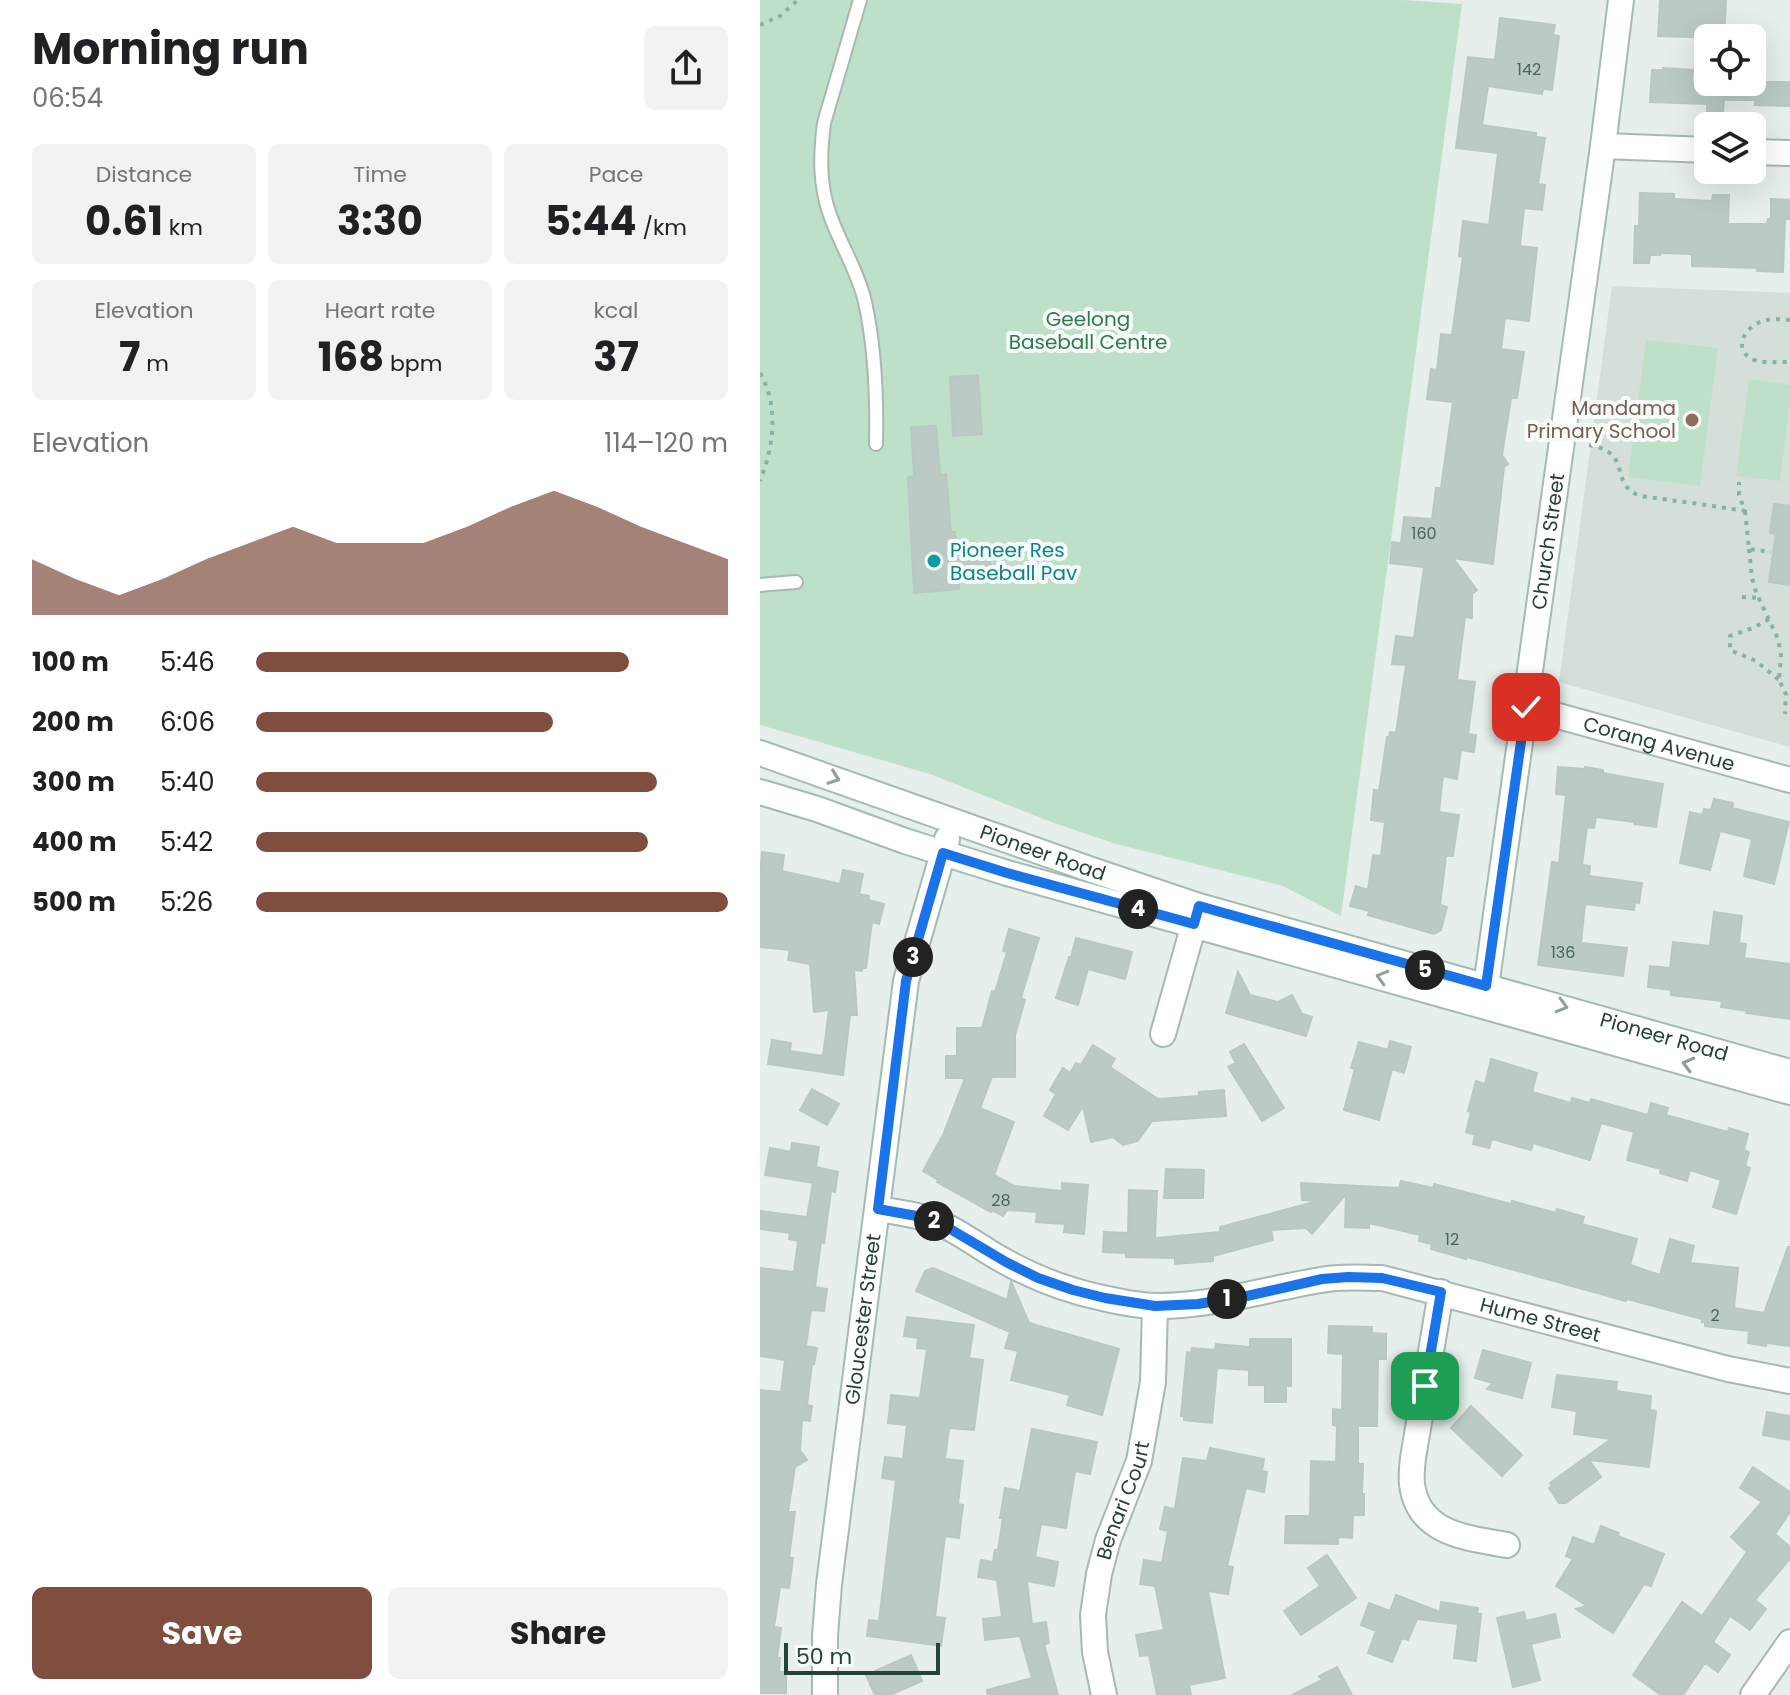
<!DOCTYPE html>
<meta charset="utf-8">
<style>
:root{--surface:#fff;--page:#f2f2f2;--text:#202124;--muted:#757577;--accent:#7f4e3f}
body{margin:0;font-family:Poppins,sans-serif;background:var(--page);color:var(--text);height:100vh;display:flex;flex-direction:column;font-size:30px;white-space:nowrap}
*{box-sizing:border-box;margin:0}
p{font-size:26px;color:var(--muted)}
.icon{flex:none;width:44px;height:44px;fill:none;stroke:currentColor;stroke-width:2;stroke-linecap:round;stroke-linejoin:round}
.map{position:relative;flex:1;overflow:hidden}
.panel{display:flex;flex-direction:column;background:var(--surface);width:760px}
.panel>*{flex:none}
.fabs{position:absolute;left:934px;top:24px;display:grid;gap:16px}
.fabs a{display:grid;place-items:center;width:72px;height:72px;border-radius:12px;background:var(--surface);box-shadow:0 8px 32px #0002;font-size:40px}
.scale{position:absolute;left:24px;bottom:20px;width:156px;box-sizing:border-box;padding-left:8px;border:4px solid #24423a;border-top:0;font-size:22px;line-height:28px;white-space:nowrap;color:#24423a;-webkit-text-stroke:6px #f7fbf9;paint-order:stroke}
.pin{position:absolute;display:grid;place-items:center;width:68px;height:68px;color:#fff;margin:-34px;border-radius:16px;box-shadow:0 4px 12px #0006}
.km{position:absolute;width:40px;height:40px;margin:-20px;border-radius:50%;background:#222;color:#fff;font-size:22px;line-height:40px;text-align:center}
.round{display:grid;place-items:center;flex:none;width:84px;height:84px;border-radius:12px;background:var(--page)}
.overview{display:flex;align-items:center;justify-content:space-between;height:136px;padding:0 32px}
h1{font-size:44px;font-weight:700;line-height:60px}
.stats{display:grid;grid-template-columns:repeat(3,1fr);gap:12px;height:136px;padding:8px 32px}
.stats div{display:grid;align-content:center;border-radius:12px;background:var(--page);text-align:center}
.stats b{font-size:40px;font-weight:700}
.stats small{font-size:22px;font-weight:400}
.stats p{font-size:22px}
.chart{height:224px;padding:16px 32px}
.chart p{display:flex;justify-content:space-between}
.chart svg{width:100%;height:144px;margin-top:8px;fill:var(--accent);opacity:.7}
.action{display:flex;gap:16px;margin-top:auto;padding:16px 32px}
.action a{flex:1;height:92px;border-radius:12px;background:var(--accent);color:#fff;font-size:32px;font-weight:700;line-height:92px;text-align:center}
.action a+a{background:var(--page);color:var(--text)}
ul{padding:0 32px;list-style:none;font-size:26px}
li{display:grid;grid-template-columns:128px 96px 1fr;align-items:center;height:60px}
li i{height:20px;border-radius:10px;background:var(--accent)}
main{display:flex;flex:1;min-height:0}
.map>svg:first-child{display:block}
.built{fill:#d4dfda}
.green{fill:#bfe0c8}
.building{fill:#bbcac4;stroke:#b8c9c2;stroke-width:2}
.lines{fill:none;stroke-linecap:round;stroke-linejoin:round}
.lane-casing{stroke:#a8b8b2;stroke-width:16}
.street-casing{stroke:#a8b8b2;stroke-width:28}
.secondary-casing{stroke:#a4bbb3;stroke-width:28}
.path{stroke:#86b3a5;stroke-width:4;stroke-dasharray:4 6;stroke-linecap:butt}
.lane{stroke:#fff;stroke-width:12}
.street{stroke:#fff;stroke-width:24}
.secondary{stroke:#fff;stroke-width:24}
.oneway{stroke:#92a09c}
.route-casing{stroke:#fff;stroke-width:16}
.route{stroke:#1a73e8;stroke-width:10}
.education-dot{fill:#8d6e63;stroke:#f7fbf9;stroke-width:3}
.culture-dot{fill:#0f9aa8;stroke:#f7fbf9;stroke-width:3}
.labels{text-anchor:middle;stroke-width:8;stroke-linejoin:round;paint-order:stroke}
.number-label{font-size:16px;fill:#4a645c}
.park-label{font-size:20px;fill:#2d7a4b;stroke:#f7fbf9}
.education-label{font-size:20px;fill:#785e54;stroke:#f7fbf9;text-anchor:end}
.street-label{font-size:20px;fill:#24423a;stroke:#f7fbf9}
.culture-label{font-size:20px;fill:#0d838f;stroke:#f7fbf9;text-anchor:start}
</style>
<main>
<section class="panel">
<div class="overview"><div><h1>Morning run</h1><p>06:54</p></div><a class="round"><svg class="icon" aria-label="share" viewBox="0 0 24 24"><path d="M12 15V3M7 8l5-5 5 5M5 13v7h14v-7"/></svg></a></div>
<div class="stats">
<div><p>Distance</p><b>0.61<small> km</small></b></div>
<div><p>Time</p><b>3:30</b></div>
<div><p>Pace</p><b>5:44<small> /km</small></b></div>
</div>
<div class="stats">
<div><p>Elevation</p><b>7<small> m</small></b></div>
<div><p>Heart rate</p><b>168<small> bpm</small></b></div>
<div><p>kcal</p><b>37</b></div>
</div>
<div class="chart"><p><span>Elevation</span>114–120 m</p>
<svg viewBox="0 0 160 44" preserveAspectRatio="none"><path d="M0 44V27L10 33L20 38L30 33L40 27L50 22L60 17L70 22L80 22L90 22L100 17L110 11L120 6L130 11L140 17L150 22L160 27V44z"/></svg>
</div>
<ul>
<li><b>100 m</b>5:46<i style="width:79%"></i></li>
<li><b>200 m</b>6:06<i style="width:63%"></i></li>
<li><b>300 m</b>5:40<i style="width:85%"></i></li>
<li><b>400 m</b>5:42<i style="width:83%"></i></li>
<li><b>500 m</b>5:26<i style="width:100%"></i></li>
</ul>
<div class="action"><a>Save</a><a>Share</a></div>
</section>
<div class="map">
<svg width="1030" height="1695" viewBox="0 0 1030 1695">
<rect width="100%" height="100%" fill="#e6efeb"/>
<path class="built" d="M852 286 1030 293V747L799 682Z"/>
<path class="green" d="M0 0H643L702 4 581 916 523 886 356 844 291 822 170 774 0 725Z
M886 340 958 348 940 486 868 477Z
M989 379 1030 385V403L1020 481 976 476Z"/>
<path class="building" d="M900 0H966L964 38 898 36Z
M740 18 795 25 793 35 799 36 792 90 783 89 782 94 728 86 722 125 776 133V137L785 138 778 184 785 185 782 210 764 208 760 246 777 248 769 321 745 318 741 349 764 352 757 398H751L742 455 748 464 744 467 733 564 693 558 717 590 712 594V618L705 617 697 680 715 682 708 734 716 735 714 752 701 750 697 779 683 776 679 812 699 815 693 856H686L680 905 687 907 681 930 674 934 608 915 609 911 590 906 596 886 608 890 613 855 621 856 625 822 611 820 614 790 619 791 627 737H629L630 732 636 733 646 665 632 664 636 636 654 638 664 567 630 563 632 542 641 543 644 517 672 519 676 488H681L693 402 667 399 671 369 677 370 681 334 692 335 703 257 699 256 703 221 729 225 738 153 696 148 708 57 735 60Z
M903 68 933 70 932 82H1030V106L995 105V100H964L963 112 947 111V104L890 102 892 70H903Z
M880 193 914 194V199L952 201 953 195H969L968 224H1007L1008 219H1021L1011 218V199L1030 200 1029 219H1025L1023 272 997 271 998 268 932 266V254L900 253V255H890L889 263H874L875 226H879Z
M218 375 222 434 193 436 190 377Z
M176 426 180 475 186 474 191 532H195L196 549 230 548 231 571 198 573 199 589 154 593 148 477 154 476 151 427Z
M1014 504 1030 506V585L1009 582 1016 534 1010 533Z
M798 767 825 769V767L843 770V773L903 784 896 827 874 824V822L836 817 834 828 827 827 822 865 830 866 829 876 882 883 879 903 875 902 874 910 825 904 821 943 867 948 863 976 778 965 792 862 799 863 806 795 796 794Z
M954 799 973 803 972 808 1029 822 1014 884 984 876 992 839 960 831 950 870 920 863 930 812 942 815 944 809 951 810Z
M2 852 24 855 22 871 80 884 83 870 103 874 99 894 109 896 108 900 124 904 119 924 112 922 106 968H103L102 971 94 970 97 1015H90L83 1075 8 1064 12 1040 31 1043 30 1051 63 1056 69 1010 54 1012 50 964 28 960 30 950 0 947V874Z
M954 912 982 916 979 943 986 944 984 958 1030 964V1019L986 1013 987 1011 961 1007 962 1001 911 995V990L888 987 890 966 910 968 913 942 950 946Z
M249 929 279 938 261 998 265 1000 255 1035V1077H232L220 1108 254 1122 234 1175 254 1186 302 1191V1183L328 1185 324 1234 304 1232 305 1224 276 1222 277 1212 247 1210 243 1216 232 1210 231 1212 177 1182 178 1180 163 1171 183 1135 205 1078H186V1056H197V1028H222L232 991 235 992 247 952 243 951Z
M316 938 372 952 365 979 328 969 318 1005 296 998 309 957H311Z
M478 972 490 995 518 1002 532 995 542 1014 552 1017 546 1036 466 1013Z
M630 1041 651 1047 644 1073 632 1069 619 1120 584 1110 595 1069 591 1068 599 1042 628 1050Z
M484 1044 524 1108 502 1121 468 1067 476 1063 470 1052Z
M333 1045 355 1059 350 1067 398 1099 439 1096V1092L464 1090 466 1116 392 1121 378 1141 363 1145 353 1137 331 1142 323 1106 308 1130 284 1116 296 1094 290 1090 303 1068 310 1073 316 1063 321 1065Z
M731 1059 777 1073 772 1092 811 1103 812 1098 830 1103 831 1099 888 1115 891 1103 908 1108 906 1115 968 1132 969 1128 988 1134 984 1150 989 1152 985 1166 990 1168 976 1214 953 1207 961 1180 930 1170 927 1181 900 1173 901 1169 867 1160 874 1132 841 1123 830 1160 773 1143 771 1150 732 1139 729 1148 713 1144 715 1135 706 1132 711 1112 708 1111 716 1081 725 1084Z
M52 1089 79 1104 67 1125 40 1110Z
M32 1143 59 1147 56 1167 78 1172 75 1192 71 1191 64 1243 61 1242 55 1287 67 1289 64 1311 51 1310 46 1346 57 1348 54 1364H52L47 1405 52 1406 50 1421 42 1420 40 1450 47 1460 35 1467 28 1512H35L29 1558H33L29 1588 20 1587 14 1627 21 1628 17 1658H20L19 1672H26V1693H0V1390L21 1392 25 1360 0 1356V1268L34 1272 38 1241 29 1239 30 1233 0 1229V1211L47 1217 53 1183 5 1175 10 1148 31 1152Z
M406 1169 444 1170 443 1198H404Z
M641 1181 673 1188 674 1184 751 1204 752 1201 796 1213 797 1209 824 1217 822 1224 877 1239 870 1265 900 1275 910 1239 934 1246 930 1263 978 1268 974 1308 1004 1313 1028 1247H1030V1346L1006 1343V1346L988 1343 989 1331 945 1326V1322H942V1319L867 1299 866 1301 707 1257 706 1259 671 1249 672 1244 659 1241 660 1235 609 1223V1228L585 1227 586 1194 552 1234 546 1228 511 1230 513 1240 453 1256V1261L415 1264V1258L366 1257V1253L343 1252 344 1232 368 1233 369 1190 397 1191 395 1238 460 1232V1227L558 1201 542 1200 541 1183 639 1188Z
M173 1268 247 1300 251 1281 269 1323 359 1349 342 1415 307 1405 310 1395 251 1380 258 1351 245 1348 250 1332 156 1291 165 1271Z
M147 1317 214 1325 209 1358 223 1360 214 1430 189 1428 185 1459 203 1461 198 1504 203 1505 199 1538 185 1536 175 1617 185 1618 181 1646 107 1636 109 1620 119 1621 136 1480 122 1478 125 1457 143 1459 147 1425 128 1423 131 1395 160 1398 167 1349 157 1348 158 1338 144 1336Z
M569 1326 612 1327V1333L626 1334V1359H618L617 1426H598V1464H603L602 1494H604V1515H593L592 1538 578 1537V1544L525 1543 526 1516H550L551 1461 576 1462 577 1426 573 1425V1409L582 1410 583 1354 568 1353Z
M490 1339H531V1386H526V1402H505V1385H489V1370L457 1368 452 1423 424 1420V1416H421L427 1352 431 1353 432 1348 455 1350 456 1344 490 1347Z
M723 1350 771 1363 762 1398 727 1389 733 1383 715 1378Z
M797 1375 857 1382 856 1391 891 1396 890 1410 896 1411 889 1467 829 1460 841 1477 806 1503H799L789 1488 792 1486 790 1483 851 1439 814 1434 817 1411 792 1407Z
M711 1406 762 1455 742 1476 691 1428Z
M1007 1412 1030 1416V1440L1003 1435Z
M272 1429 337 1442 330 1474 315 1471 306 1528 281 1524 275 1557 298 1562 294 1586 267 1581 272 1624 286 1622 289 1643 284 1644 298 1695H228L227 1690 272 1678 260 1636 225 1640 223 1619 242 1617 237 1580 218 1577 221 1560 233 1562 235 1550H238L243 1518H240L245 1488 260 1491Z
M450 1448 504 1459 502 1471 507 1472 504 1492 486 1488 467 1566 473 1567 468 1594 448 1591 465 1678 429 1685 431 1695H397L389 1655 380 1656 376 1635 404 1630 395 1586 380 1584 384 1560 402 1563 408 1531 400 1529 405 1507 415 1509 423 1458 447 1461Z
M993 1467 1030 1492V1512L1015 1534 1030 1547V1559L995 1600 1006 1609 990 1630 970 1616 953 1642 970 1655 958 1672 945 1663 923 1695H901L873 1675 922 1602 942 1616 987 1552 971 1537 1002 1502 980 1488Z
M841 1526 859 1533 858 1536 904 1554 891 1586 884 1584 853 1633 816 1609 827 1606 796 1586 813 1559 806 1556 813 1537 834 1545Z
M567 1555 596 1598 541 1635 524 1611 560 1586 548 1568Z
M636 1595 680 1612 681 1602 718 1608 717 1614H721L716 1661 694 1658 698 1624 657 1619 648 1640 642 1638 632 1662 608 1653 616 1631 601 1625 609 1603 630 1611Z
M764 1612 766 1621 795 1614 800 1637 771 1644 780 1680 753 1687 737 1618Z
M151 1655 162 1681 130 1695H115L106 1675Z
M577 1667 592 1695H532L562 1680 559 1676Z"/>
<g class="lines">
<g class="lane-casing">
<path id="lane" d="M100 0 64 123C60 154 59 185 70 215 80 244 98 271 105 302 115 347 117 397 116 444
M0 585 36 582"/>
</g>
<g class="street-casing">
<g id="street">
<path d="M843 146 948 150"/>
<path d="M992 152 1030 153"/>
<path id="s1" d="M766 707 1030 780"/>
<path d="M403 1034 434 924"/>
<path id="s2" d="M118 1209C138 1212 158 1215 177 1222 201 1232 223 1250 246 1262 277 1279 309 1291 343 1298 360 1302 380 1306 398 1306 454 1306 506 1289 561 1280 581 1276 601 1278 622 1278L968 1369 1030 1381"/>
<path d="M681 1292 653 1458C652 1467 651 1476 652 1484 658 1534 707 1538 747 1545"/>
<path id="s3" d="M344 1695 335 1652 333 1615 339 1574 348 1540 379 1461 393 1382 395 1306"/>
<path d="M993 1695 1030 1642"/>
</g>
</g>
<g class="secondary-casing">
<g id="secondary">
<path id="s4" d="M0 753 329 869 439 906 1030 1072"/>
<path d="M0 792 57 809 145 841 247 873 1030 1092"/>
<path id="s5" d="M724 1001 843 146 861 0"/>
<path id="s6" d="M65 1695V1636L69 1584 146 981 187 839"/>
</g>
</g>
<path class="path" d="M0 25 20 16 38 0
M1030 320C1019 319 1007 318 998 323 980 332 974 354 997 361 1007 363 1020 362 1030 362
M0 373C19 406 14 446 0 481
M829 445C874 453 848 482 878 495 887 498 900 498 909 500 934 503 959 507 985 511L979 495V482
M985 511 989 549 1011 552
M989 549 992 578 996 592 1018 639 1021 655 1019 680 1026 694 1025 714
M982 597 999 598
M1009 619 993 628 970 636V650L996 661 1019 680"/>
<use href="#lane" class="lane"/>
<use href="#street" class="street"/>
<use href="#secondary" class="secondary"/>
</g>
<defs><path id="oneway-chevron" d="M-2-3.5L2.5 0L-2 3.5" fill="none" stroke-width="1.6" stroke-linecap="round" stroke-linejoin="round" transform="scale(2)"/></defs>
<g class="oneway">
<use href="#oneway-chevron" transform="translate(74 778) rotate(20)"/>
<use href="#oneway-chevron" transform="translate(622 977) rotate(-164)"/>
<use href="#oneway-chevron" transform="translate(802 1006) rotate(16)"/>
<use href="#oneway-chevron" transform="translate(928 1064) rotate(-165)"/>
</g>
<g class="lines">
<g class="route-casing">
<path id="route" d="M665 1386 681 1292 622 1278 588 1277 562 1279 487 1296 438 1304 395 1306 345 1298 313 1290 278 1278 246 1262 180 1223 162 1217 118 1209 146 981 183 853 247 873 434 924 439 906 726 986 766 707"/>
</g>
<use href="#route" class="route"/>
</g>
<circle class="education-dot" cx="932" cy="420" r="8"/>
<circle class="culture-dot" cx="174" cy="561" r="8"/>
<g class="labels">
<g class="number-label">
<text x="769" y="75">142</text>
<text x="664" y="539">160</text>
<text x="803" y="958">136</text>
<text x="241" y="1206">28</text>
<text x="692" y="1245">12</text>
<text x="955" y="1321">2</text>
</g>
<g class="park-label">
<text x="328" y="326">Geelong<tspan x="328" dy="23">Baseball Centre</tspan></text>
</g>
<g class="education-label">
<text x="916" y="415">Mandama<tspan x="916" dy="23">Primary School</tspan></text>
</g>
<g class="street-label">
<text dy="7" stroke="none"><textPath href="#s5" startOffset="464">Church Street</textPath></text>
<text dy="7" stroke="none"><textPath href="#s1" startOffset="138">Corang Avenue</textPath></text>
<text dy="7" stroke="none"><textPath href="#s4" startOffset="300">Pioneer Road</textPath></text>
<text dy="7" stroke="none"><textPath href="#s4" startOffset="948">Pioneer Road</textPath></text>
<text dy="7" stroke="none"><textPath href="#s6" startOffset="378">Gloucester Street</textPath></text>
<text dy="7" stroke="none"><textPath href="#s2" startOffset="690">Hume Street</textPath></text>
<text dy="7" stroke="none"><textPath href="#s3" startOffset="200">Benari Court</textPath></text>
</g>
<g class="culture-label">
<text x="190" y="557">Pioneer Res<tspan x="190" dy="23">Baseball Pav</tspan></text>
</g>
</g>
</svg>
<div class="fabs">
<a><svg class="icon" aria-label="locate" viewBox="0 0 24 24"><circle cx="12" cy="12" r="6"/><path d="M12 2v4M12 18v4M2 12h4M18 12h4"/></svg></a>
<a><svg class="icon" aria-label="layers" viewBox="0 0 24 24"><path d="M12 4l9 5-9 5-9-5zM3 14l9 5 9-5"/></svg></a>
</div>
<div class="scale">50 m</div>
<div class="pin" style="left:665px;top:1386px;background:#1e9e55"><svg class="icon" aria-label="arrive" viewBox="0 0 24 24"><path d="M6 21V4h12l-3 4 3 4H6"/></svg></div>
<div class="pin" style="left:766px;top:707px;background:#d93025"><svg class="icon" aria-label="check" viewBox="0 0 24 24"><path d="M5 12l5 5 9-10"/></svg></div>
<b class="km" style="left:467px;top:1299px">1</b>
<b class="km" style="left:174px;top:1221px">2</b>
<b class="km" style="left:153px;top:957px">3</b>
<b class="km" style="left:378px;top:909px">4</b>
<b class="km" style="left:665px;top:970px">5</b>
</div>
</main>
